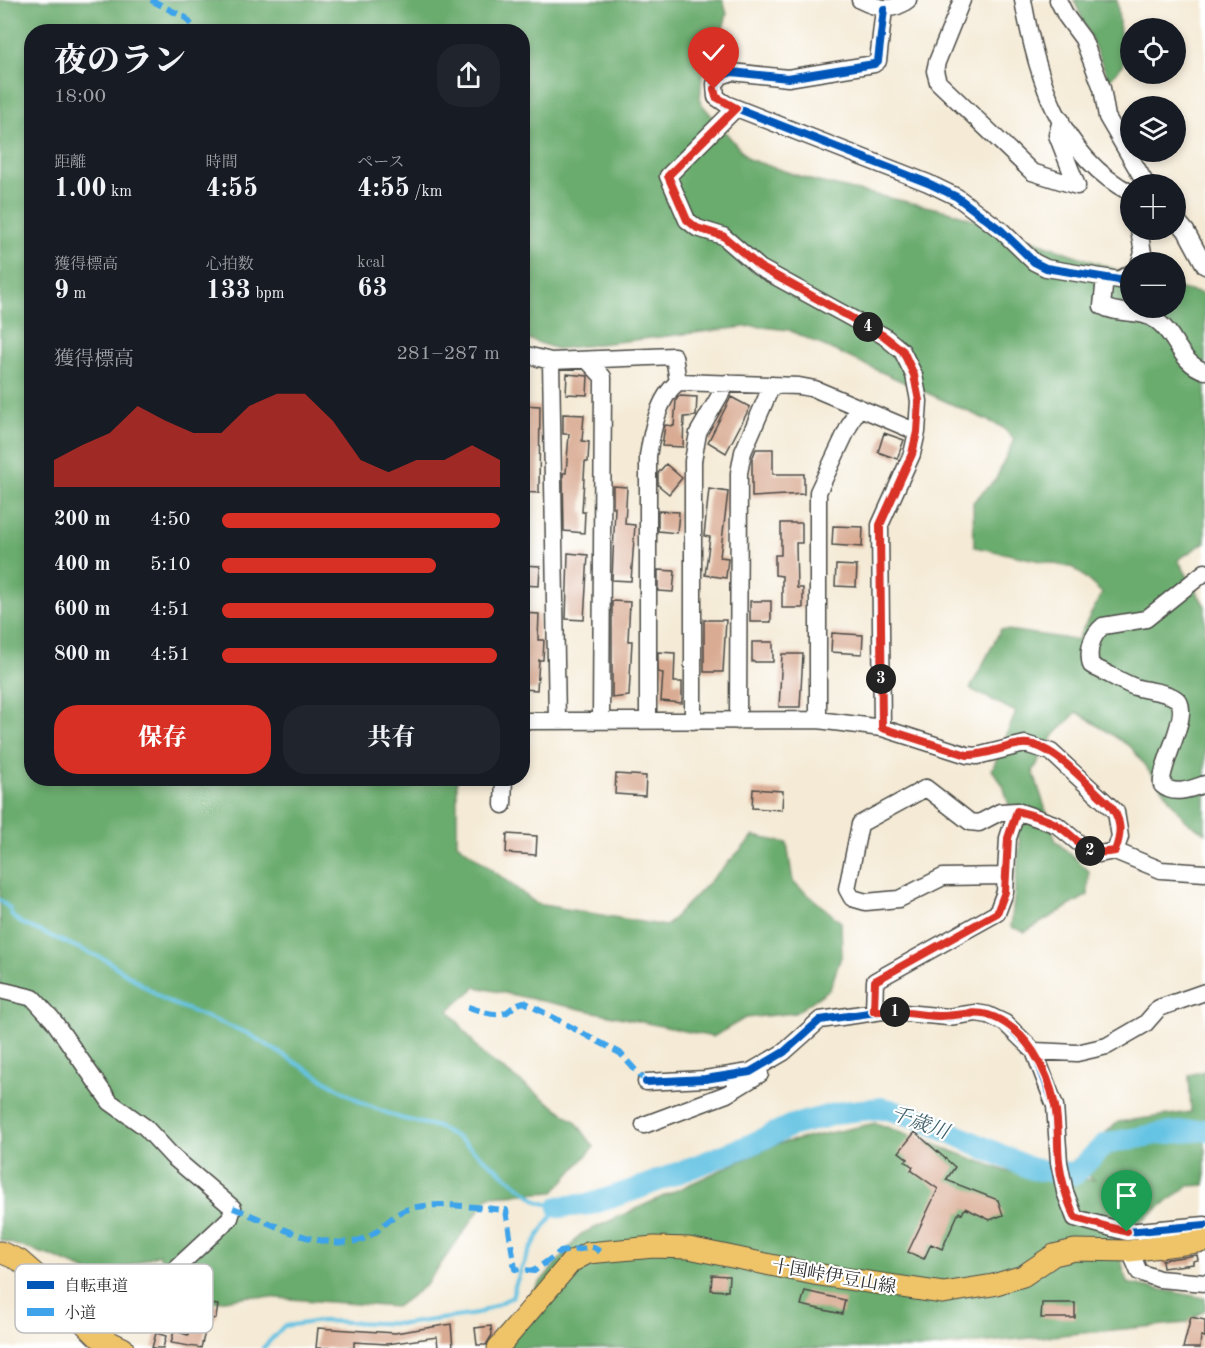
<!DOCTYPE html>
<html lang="ja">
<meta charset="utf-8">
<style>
:root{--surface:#171b24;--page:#20242c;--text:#f1f3f6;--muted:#9ea1a6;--accent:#d93025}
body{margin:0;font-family:"Old Standard TT","Noto Serif JP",serif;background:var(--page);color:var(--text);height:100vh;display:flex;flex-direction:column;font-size:22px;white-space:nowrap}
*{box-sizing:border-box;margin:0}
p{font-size:20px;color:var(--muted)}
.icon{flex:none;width:33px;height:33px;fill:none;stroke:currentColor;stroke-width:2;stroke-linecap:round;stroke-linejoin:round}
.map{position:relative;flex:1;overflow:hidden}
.side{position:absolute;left:24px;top:24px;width:506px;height:762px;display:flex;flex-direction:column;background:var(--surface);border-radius:24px;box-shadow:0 3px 9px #0003}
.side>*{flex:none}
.tools{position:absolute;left:1120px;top:18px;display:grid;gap:12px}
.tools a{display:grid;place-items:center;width:66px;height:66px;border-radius:50%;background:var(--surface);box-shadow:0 3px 9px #0003;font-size:30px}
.pin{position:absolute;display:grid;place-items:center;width:51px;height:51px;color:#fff;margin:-62px -26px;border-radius:50% 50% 50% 0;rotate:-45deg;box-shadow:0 0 6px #0007}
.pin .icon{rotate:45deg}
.km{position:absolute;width:30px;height:30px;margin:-15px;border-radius:50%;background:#222;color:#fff;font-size:16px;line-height:30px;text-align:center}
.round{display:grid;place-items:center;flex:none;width:63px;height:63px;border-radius:24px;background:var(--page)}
.headline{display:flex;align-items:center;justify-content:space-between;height:102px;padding:0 30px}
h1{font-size:33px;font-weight:800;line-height:45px}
.figures{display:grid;grid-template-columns:repeat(3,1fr);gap:9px;height:102px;padding:6px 30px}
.figures div{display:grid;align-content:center}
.figures b{font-size:26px;font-weight:800}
.figures small{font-size:16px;font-weight:400}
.figures p{font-size:16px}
.chart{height:168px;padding:12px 30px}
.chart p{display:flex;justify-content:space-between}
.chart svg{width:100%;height:108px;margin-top:6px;fill:var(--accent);opacity:.7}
.primary-button{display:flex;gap:12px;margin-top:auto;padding:12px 30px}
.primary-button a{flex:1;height:69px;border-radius:24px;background:var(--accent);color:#fff;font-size:24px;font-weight:800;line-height:69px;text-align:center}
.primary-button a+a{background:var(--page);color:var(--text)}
ul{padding:0 30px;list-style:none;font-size:20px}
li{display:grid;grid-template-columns:96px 72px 1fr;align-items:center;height:45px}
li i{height:15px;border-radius:8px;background:var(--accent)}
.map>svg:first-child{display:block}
.forest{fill:#6bac6e;stroke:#4b6c4c;stroke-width:1.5}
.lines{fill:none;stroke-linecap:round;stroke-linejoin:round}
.stream{stroke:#65c3e3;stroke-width:4}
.river{stroke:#65c3e3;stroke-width:22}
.building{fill:#d9ab93}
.minor-casing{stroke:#494844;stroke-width:19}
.major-casing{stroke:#494844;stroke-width:23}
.minor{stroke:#fff;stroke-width:16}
.major{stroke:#efc469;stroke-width:21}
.quiet{stroke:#3ea3eb;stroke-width:6;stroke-dasharray:12 6;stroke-linecap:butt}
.cycleway-casing{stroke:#fff;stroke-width:11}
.cycleway{stroke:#0057b8;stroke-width:8}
.route-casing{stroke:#fff;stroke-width:12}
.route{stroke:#d93025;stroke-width:8}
.labels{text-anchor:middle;stroke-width:4.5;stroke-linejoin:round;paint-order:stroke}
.street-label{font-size:18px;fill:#2b2b2b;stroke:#fff}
.water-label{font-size:20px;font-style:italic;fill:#3f606b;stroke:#fff}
.key{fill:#fff;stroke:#bfbfbf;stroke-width:1.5}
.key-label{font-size:16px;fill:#2b2b2b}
</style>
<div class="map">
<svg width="1205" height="1348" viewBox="0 0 1205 1348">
<rect width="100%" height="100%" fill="#fff"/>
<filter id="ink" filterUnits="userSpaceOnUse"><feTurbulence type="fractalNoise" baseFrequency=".0167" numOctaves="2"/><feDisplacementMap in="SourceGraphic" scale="12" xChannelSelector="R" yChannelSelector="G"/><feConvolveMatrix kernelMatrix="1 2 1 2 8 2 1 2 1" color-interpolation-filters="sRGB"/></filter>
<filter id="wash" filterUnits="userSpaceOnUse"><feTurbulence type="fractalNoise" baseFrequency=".008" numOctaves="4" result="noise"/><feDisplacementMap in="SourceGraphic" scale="24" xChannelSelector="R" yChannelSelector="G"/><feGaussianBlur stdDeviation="1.35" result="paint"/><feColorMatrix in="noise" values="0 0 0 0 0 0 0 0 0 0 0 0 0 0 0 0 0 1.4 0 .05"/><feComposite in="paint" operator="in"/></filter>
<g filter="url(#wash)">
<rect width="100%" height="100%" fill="#f4ead5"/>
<path class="forest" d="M0 0H723L727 14 717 52 702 75 700 102 748 159 814 181 952 212 1131 275V308H1176V288L1205 294V542L1178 560 1205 606V833L1185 820 1131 747 1077 712 1054 735 1033 771 1056 841 1089 871 1088 895 1025 932 1011 927 1020 843 1003 785 992 770 1016 712 970 689 1001 629 1077 640 1102 593 1074 568 974 547 973 502 996 479 1014 439 1002 427 789 330 753 326 557 349 522 337V32H32V778L457 779V843L537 904 666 926 754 836 787 843 793 882 841 922 842 954 830 989 795 1013 745 1018 713 1037 476 987 449 1010 482 1054 576 1122 594 1147 554 1192 489 1196 426 1285 396 1307 250 1296 180 1307 159 1254 101 1277 51 1256 0 1240Z
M1074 0H1117L1123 65 1109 80Z
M1205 1071V1185L1188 1186 1116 1240 1127 1283 1205 1298V1310L1186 1323 926 1348H496L533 1291 581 1234 777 1144 876 1123 1006 1171 1094 1180 1071 1163 1118 1122 1191 1112 1189 1075Z"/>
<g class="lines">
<path class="stream" d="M0 900 10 909 12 916 21 923 106 960 166 1001 247 1033 364 1104 400 1118 438 1127 458 1138 539 1202 559 1207C537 1235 521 1262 512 1297L477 1314 403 1324 321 1321 284 1326 263 1348"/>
<path class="river" d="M559 1207 591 1204 639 1188 750 1145 790 1126 843 1112 883 1108 918 1118 1032 1169 1075 1174 1105 1144 1158 1134 1205 1130"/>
</g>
<g id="blocks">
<path class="building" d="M567 374 588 376 587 395 566 394Z
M679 396 697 397 696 416 684 417 683 447 662 446 665 425 674 426 676 400Z
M731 397 750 407 726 453 708 442Z
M522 405 540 406 539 493 522 492Z
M563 414 584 415 582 441 589 442 588 462H585L582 512H585L584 533 564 531 563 473H566L569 434H563Z
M884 433 904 440 897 459 878 452Z
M756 449H773V474H804V494L752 497V459Z
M666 464 682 478 669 494 658 485V473Z
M613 486 627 487 625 524 635 525 631 581 612 580 615 507H613Z
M709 489 728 492 720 557 728 558 726 578 705 575 710 537 704 536Z
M658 511 679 512 677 533 658 531Z
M781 523H802V543H796L797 588H803V608H782V576L775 575V555H781Z
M833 526 863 527 862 547 832 545Z
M568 553 588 555 584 620 566 619Z
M522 565 540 566 539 586 522 585Z
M836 565 857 566 856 587 835 586Z
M658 570 675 571 673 592 658 591Z
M612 601 630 602 628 641H632L629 696 612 698Z
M750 601H771V622H750Z
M522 613 539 614 538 640H544L543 660H539L537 690 522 689Z
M704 620H726L723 672H704Z
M832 633 863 635 862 654 831 652Z
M752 642H773V662H752Z
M658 652 675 653 674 682H682V703L661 701 663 673 658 672Z
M782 654H803L800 707H779Z
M616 774 646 776 645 796 615 794Z
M753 789 783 791 782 810 752 808Z
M507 834 537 836 536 855 506 853Z
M915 1132 955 1167 946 1180 998 1200 1003 1215 990 1220 965 1208 962 1214 959 1212 942 1249 931 1244 924 1259 908 1252 938 1189 911 1170 913 1167 905 1161 908 1159 899 1152Z
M1197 1255 1198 1260 1193 1261V1264L1163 1268 1162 1260Z
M712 1275 729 1276 728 1291 711 1290Z
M805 1291 845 1300 842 1314 801 1305Z
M201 1303 218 1305 216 1318 208 1320 201 1348 171 1343 174 1331 188 1335 192 1310 200 1312Z
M1042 1303H1075V1318H1041Z
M1191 1317 1205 1320V1337L1201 1336 1200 1348H1183Z
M451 1324 453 1348H438L437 1337 387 1344 354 1342V1348H316L318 1328 395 1333Z
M491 1326 492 1335 486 1345H477L475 1328Z
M156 1333 166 1336 163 1348H152Z"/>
</g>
</g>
<g filter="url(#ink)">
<use href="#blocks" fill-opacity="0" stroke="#494844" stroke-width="1.5"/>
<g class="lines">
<g class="minor-casing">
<path id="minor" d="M860 0C876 8 892 13 908 0
M962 0 937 62 935 71 938 82 1032 172 1077 186 1057 135 1061 120
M1023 0C1036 74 1059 156 1131 193
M1058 0 1066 16 1083 39 1102 88 1107 117 1146 184
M884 9 878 61 874 64 788 78 732 72 721 76 715 84 716 97 726 104 928 183 957 197 1002 231 1034 262 1046 268 1119 280 1131 273
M736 108 668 176 687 220 697 228 723 236 760 268 884 336 902 351 914 375 919 401 917 432 912 454 880 525 882 728
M1176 219 1186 231 1205 266
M1139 230 1143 253 1140 262
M1105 278 1102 306C1119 316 1141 309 1157 321 1177 335 1179 363 1205 371
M522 354 551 361 674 356 678 382 799 386 815 389 917 432
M551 361 557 721
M588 361 603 377V381L601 721
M1205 572 1146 619 1103 626C1092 635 1087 650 1091 665L1096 668C1109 674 1122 682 1135 687 1147 691 1164 691 1175 698 1195 709 1159 764 1162 785 1174 796 1191 789 1205 784
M818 720V492L858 407
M522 721 818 720 882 728 967 755 977 756 1025 744 1051 752 1116 812 1120 837 1115 851
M648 721V456C652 431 658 398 678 382
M693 721V461L698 433 727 383
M738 721 739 473 743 452 772 385
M503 805 504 778
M1004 876 943 877 899 899 866 902 852 898 847 889 860 824 926 788 970 822 979 823 1000 812 1017 811 1057 825 1086 849 1099 854 1115 851 1161 870 1205 873
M0 990 33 998 53 1020 110 1102 145 1127 173 1157 233 1208 230 1218 141 1301 74 1312
M874 1011 875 981 997 913 1005 892 1008 838 1017 811
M1034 1051 1077 1053 1107 1046 1145 1024 1159 1008 1205 992
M646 1082 705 1079 750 1072 784 1052 820 1020 883 1011 948 1017 976 1013 988 1015 1005 1023 1034 1051 1055 1106 1059 1162 1065 1192 1075 1218 1127 1232 1205 1225
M644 1125 727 1094 760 1074
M1130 1251 1139 1272 1159 1279 1205 1283"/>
</g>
<g class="major-casing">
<path id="major" d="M0 1252 19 1260 35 1274 97 1336 123 1348
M498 1348 571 1262 588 1253 654 1247 689 1248 814 1274 943 1293 993 1285 1023 1276 1054 1255 1075 1250 1130 1251 1205 1241"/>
</g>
<use href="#minor" class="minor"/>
<use href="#major" class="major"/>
<path class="quiet" d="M151 0 186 18 197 32
M468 1007C479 1010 496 1018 507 1012 513 1008 515 1004 524 1002L620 1053 646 1082
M233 1208C271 1222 308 1246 351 1242 374 1240 383 1222 401 1212 427 1199 477 1208 506 1210L515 1269 534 1271 560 1252 594 1247 600 1252"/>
<g class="cycleway-casing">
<path id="cycleway" d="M884 9 878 61 874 64 788 78 732 72 721 76 715 84 716 97 726 104 928 183 957 197 1002 231 1034 262 1046 268 1119 280 1131 273
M736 108 668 176 687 220 697 228 723 236 760 268 884 336 902 351 914 375 919 401 917 432 912 454 880 525 882 728
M646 1082 705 1079 750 1072 784 1052 820 1020 883 1011 948 1017 976 1013 988 1015 1005 1023 1034 1051 1055 1106 1059 1162 1065 1192 1075 1218 1127 1232 1205 1225"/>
</g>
<use href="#cycleway" class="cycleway"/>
</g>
</g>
<g class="lines" filter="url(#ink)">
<g class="route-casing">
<path id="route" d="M714 89 716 97 736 108 668 176 687 220 697 228 723 236 760 267 884 336 903 351 914 375 919 401 917 432 912 454 880 525 882 728 967 755C986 756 1003 746 1022 744 1051 741 1087 785 1108 803 1122 818 1122 833 1115 851 1083 857 1081 840 1057 825 1046 818 1030 815 1017 811L1008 838 1005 892 997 913 875 981 874 1011C895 1010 917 1015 938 1016 954 1017 972 1010 988 1015 1026 1027 1048 1070 1055 1106 1059 1124 1057 1143 1059 1161 1061 1181 1067 1199 1075 1218L1127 1232"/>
</g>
<use href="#route" class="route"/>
</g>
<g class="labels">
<g class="street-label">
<text transform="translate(834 1276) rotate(10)" y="6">十国峠伊豆山線</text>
</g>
<g class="water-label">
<text transform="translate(920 1122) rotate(20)" y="7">千歳川</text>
</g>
</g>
<rect x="15" y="1264" width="198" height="69" rx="9" class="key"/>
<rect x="27" y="1281" width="27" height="8" fill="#0057b8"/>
<rect x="27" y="1308" width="27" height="8" fill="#3ea3eb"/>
<g class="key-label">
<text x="64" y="1291">自転車道</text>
<text x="64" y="1318">小道</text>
</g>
</svg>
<div class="tools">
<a><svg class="icon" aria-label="locate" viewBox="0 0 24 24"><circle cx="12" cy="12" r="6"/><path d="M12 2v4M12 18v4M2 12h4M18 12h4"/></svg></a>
<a><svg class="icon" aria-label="layers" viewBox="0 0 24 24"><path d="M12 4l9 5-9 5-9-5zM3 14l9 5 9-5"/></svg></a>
<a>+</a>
<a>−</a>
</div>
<div class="pin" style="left:1127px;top:1232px;background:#1e9e55"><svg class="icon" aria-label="arrive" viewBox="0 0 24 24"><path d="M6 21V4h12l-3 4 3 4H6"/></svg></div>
<div class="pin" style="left:714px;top:89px;background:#d93025"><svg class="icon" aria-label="check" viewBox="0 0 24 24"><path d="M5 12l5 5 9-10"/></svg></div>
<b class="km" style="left:895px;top:1012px">1</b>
<b class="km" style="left:1090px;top:851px">2</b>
<b class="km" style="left:881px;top:679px">3</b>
<b class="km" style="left:868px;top:327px">4</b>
<section class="side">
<div class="headline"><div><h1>夜のラン</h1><p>18:00</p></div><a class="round"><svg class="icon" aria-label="share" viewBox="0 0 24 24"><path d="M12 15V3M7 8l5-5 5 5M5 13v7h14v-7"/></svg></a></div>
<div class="figures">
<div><p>距離</p><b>1.00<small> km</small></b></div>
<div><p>時間</p><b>4:55</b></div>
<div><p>ペース</p><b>4:55<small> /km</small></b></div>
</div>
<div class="figures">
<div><p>獲得標高</p><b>9<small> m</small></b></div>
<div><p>心拍数</p><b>133<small> bpm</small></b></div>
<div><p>kcal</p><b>63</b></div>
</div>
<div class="chart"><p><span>獲得標高</span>281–287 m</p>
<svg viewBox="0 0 160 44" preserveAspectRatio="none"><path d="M0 44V33L10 27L20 22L30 11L40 17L50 22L60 22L70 11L80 6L90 6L100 17L110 33L120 38L130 33L140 33L150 27L160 33V44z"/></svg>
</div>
<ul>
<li><b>200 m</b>4:50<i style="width:100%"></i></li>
<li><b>400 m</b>5:10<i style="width:77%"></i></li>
<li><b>600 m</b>4:51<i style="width:98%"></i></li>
<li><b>800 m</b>4:51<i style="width:99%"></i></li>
</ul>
<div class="primary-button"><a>保存</a><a>共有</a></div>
</section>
</div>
